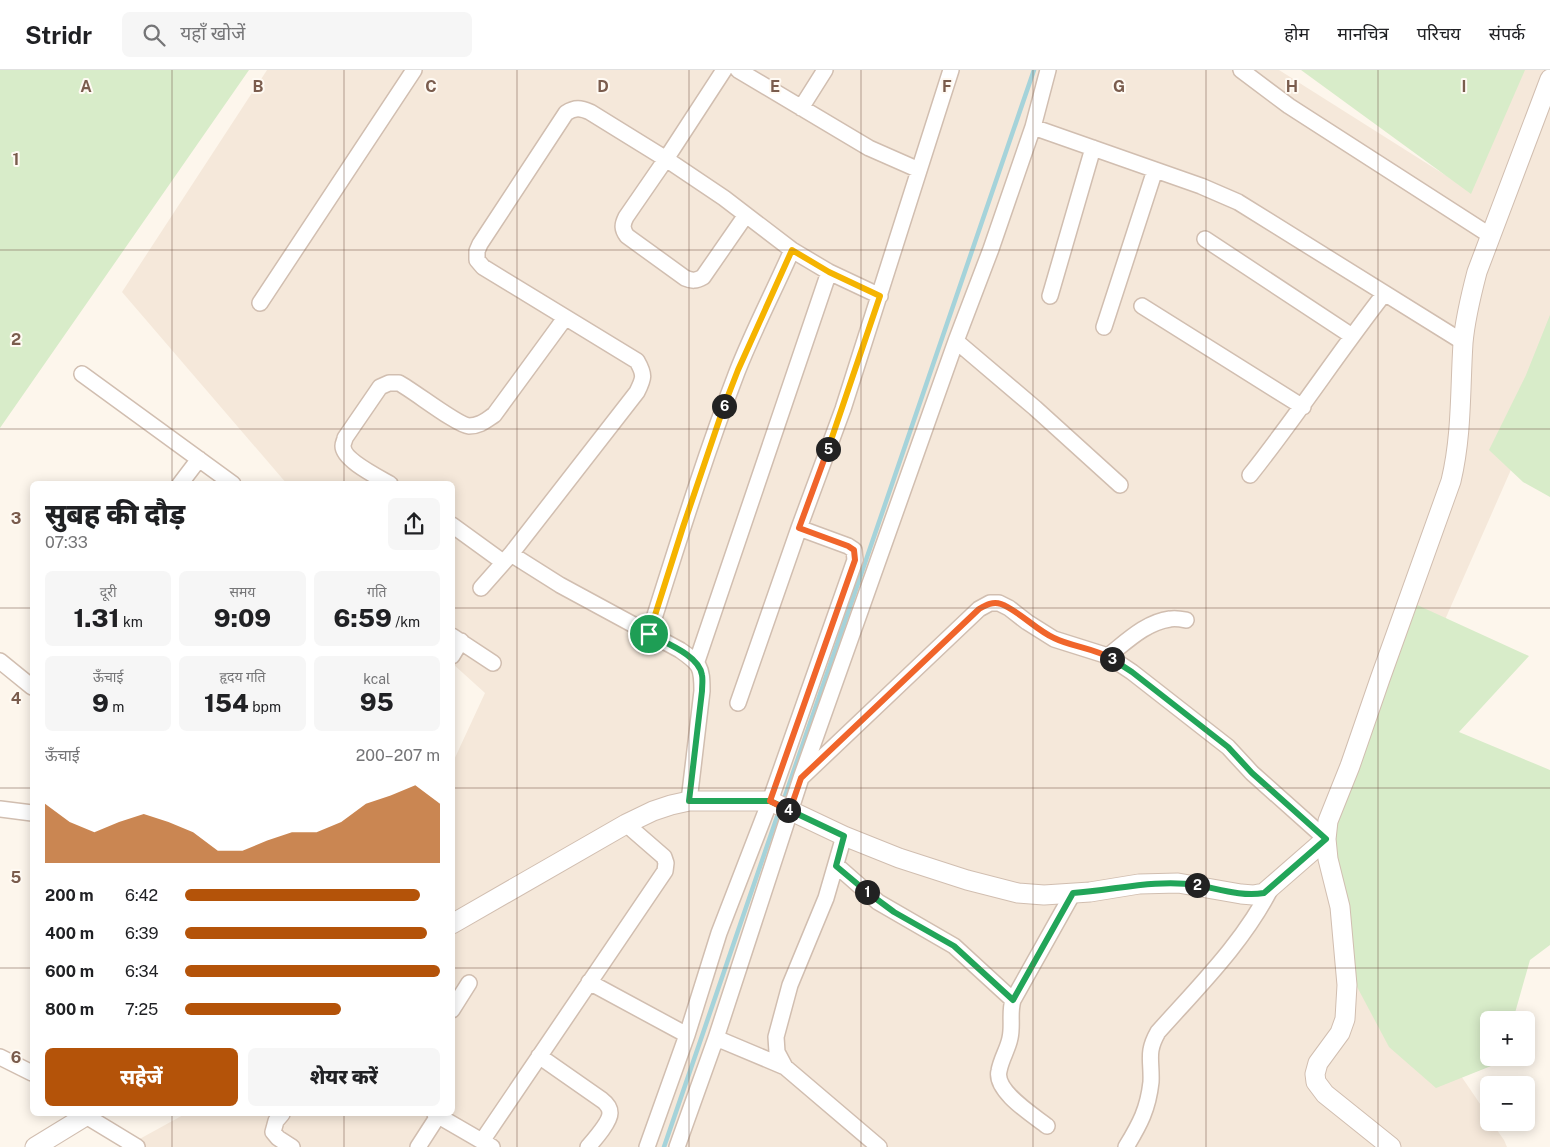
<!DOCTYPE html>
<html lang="hi">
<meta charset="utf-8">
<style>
:root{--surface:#fff;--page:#f6f6f6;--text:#202124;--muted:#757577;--line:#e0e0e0;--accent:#b45309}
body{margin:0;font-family:"Public Sans","Noto Sans Devanagari",sans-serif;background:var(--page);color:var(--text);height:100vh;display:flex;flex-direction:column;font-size:19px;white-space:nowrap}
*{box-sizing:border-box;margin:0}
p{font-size:16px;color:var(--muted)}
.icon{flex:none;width:28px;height:28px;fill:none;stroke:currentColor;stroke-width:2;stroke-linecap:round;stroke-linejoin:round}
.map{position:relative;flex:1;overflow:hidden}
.side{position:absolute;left:30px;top:411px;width:425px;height:635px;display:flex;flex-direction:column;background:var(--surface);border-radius:8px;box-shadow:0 2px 12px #0003}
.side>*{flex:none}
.buttons{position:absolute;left:1480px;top:941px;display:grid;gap:10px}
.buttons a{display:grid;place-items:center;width:55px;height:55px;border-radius:8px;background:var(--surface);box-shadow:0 2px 12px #0003;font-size:25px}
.pin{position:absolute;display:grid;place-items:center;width:42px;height:42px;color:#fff;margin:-21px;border:2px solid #fff;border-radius:50%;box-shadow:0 1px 5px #0007}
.km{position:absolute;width:25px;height:25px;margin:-12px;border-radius:50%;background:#222;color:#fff;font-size:14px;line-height:25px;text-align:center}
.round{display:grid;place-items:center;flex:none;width:52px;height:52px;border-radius:8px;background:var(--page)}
.summary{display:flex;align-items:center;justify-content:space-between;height:85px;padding:0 15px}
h1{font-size:28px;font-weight:800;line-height:38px}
.figures{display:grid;grid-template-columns:repeat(3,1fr);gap:8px;height:85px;padding:5px 15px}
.figures div{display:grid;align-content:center;border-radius:8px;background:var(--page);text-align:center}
.figures b{font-size:25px;font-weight:800}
.figures small{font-size:14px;font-weight:400}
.figures p{font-size:14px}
.chart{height:140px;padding:10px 15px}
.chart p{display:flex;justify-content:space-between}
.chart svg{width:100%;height:90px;margin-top:5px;fill:var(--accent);opacity:.7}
.cta{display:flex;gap:10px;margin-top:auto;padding:10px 15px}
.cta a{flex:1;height:58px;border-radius:8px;background:var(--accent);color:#fff;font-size:20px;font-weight:800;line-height:58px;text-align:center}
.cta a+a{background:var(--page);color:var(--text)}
ul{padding:0 15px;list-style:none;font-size:16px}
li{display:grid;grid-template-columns:80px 60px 1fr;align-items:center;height:38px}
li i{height:12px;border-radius:6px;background:var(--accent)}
header{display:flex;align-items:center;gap:30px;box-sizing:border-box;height:70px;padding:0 25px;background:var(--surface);border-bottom:1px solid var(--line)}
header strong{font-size:24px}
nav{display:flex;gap:28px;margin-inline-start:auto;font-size:18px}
.search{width:350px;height:45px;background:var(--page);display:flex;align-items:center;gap:12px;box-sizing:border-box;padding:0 18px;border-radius:8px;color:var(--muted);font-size:19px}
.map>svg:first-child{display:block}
.residential{fill:#f5e8da}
.green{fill:#d8ecc9}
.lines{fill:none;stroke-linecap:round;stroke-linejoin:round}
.stream{stroke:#a5d3da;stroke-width:4.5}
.minor-casing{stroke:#d1beb0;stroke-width:18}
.tertiary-casing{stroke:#d1beb0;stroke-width:21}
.minor{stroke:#fff;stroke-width:15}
.tertiary{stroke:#fff;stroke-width:19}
.split-1-casing{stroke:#fff;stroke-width:10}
.split-2-casing{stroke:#fff;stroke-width:10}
.split-3-casing{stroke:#fff;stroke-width:10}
.split-4-casing{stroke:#fff;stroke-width:10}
.split-5-casing{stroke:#fff;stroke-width:10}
.split-6-casing{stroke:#fff;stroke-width:10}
.split-7-casing{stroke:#fff;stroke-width:10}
.split-1{stroke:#22a559;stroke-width:6}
.split-2{stroke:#22a559;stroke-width:6}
.split-3{stroke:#22a559;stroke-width:6}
.split-4{stroke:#f0652b;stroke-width:6}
.split-5{stroke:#f0652b;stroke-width:6}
.split-6{stroke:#f5b400;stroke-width:6}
.split-7{stroke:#f5b400;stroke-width:6}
.grid{fill:none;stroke:#7a5c4d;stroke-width:1;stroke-opacity:0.55}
.grid-label{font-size:16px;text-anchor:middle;font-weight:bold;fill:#7a5c4d;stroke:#fffaf3;stroke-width:4;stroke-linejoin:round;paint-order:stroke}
</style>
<header>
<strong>Stridr</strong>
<div class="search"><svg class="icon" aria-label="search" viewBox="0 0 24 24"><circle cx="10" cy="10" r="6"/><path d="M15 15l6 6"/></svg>यहाँ खोजें</div>
<nav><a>होम</a><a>मानचित्र</a><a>परिचय</a><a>संपर्क</a></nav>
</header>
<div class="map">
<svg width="1550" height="1077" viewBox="0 0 1550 1077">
<rect width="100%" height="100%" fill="#fdf6ec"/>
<path class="residential" d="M267 0H1279L1461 115 1507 0H1550V311L1349 768 1397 912 1489 1047V1052L1492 1053 1504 1070 1507 1077H125L185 1044H452L453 692 485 623 453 594 452 414H287L122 222Z"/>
<path class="green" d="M0 0H249L0 358Z
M1301 0H1525L1471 124Z
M1550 245V427L1523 412 1489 380 1526 305Z
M1415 534 1529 586 1459 662 1550 700V875L1530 890 1513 950H1489V988H1502L1501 992 1436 1018 1389 977 1355 913 1346 836 1334 763Z"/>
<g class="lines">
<path class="stream" d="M783 732 1034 0
M664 1077 779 741"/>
<g class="minor-casing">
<path id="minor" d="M724 0 666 89 626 147C622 155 622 159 627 166L685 208C692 211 696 211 703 207L746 145
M738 0 869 78 919 100
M1241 0 1289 36 1491 166
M801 38 825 0
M1033 57 1201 116 1238 132 1463 272
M1205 169 1352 266
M1050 226 1093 78
M260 233 414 0
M1142 236 1303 337
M1104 257 1155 100
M956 271 1035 338 1120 415
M82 304 233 414
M1250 405C1297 346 1338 283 1384 224
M180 414 199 389
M390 414C378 407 343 390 343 376 343 373 345 370 345 368L380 317 389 313H399C414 321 457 355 469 356 480 356 486 350 494 345L565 248
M452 455 503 492
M511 484 560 515 680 580C700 594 702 596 702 621L689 731
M481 518 511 484 637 322C644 308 645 305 637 291L483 197 477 190V181L480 174 566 43C575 37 581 38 590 42L666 89 724 128 792 180 829 202 880 226
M649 564C677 476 704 388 737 302 753 261 774 221 792 180
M452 566 493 593
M452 586 461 571
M1108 586C1126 572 1146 552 1170 549 1175 548 1181 549 1186 550
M0 591 32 617
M697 591 829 202
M738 633 799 458 843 339 951 0
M802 707 979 539 990 533H999L1009 538 1027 552 1054 569 1108 586 1132 602 1228 677 1252 703 1326 769
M0 739 32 743
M844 766 826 828 790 915 776 967 777 982 785 997 879 1077
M836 795 878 832 954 876 1013 930
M589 912 687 965
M452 940 469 913
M716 968 785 997
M539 986 602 1030C606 1033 610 1038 610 1043 610 1052 594 1070 588 1077
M0 987 32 1003
M282 1044 276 1051 273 1062 278 1068 292 1077
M435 1044 492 1077
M86 1046 137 1077
M1047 1056C1033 1045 994 1021 999 1001 1001 989 1008 979 1010 968 1013 955 1009 943 1013 930L1073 823
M482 1071 665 801 666 793 664 787 626 754
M418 1077 438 1046
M647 1077 687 965 719 863 770 731 855 490 854 480 848 476 799 458
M677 1077 716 968 801 708 956 271 991 179 1033 57 1048 0
M1126 1077C1140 1054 1148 1039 1151 1012 1152 990 1146 983 1158 962 1199 916 1244 872 1272 816"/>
</g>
<g class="tertiary-casing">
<path id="tertiary" d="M452 854 626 754 653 741 671 735 689 731H770L844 766 899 788 967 810 1018 823 1044 825 1090 822 1139 814 1178 813 1241 824 1253 825 1264 823 1326 769
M35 1077 89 1044
M1391 1077 1325 1024 1316 1012 1315 1004 1318 993 1340 963 1345 949 1347 915 1340 837 1328 789 1326 769 1328 751 1350 696 1380 609 1451 411C1462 365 1460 320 1463 273 1465 249 1471 225 1477 202L1550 9"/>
</g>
<use href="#minor" class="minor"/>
<use href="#tertiary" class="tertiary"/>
</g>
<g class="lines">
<g class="split-1-casing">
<path id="split-1" d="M649 564C665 573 699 585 702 605 703 610 702 616 702 621L689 731H770L844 766 836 796 867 822"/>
</g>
<g class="split-2-casing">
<path id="split-2" d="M867 822 894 842 954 876 1013 930 1073 823C1116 820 1154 809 1197 815"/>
</g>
<g class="split-3-casing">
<path id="split-3" d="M1112 589 1132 602 1228 677 1252 703 1326 769 1264 823C1242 827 1219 819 1197 815"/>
</g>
<g class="split-4-casing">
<path id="split-4" d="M788 740H790L801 708 979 539C986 535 993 531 1001 534 1018 540 1036 560 1054 568 1072 577 1095 578 1112 589"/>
</g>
<g class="split-5-casing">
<path id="split-5" d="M788 740 770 731 855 490 854 480 848 476 799 458 828 379"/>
</g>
<g class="split-6-casing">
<path id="split-6" d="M724 336 738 300 792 180 829 202 880 226 828 379"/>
</g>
<g class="split-7-casing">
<path id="split-7" d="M649 564 683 457 724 336"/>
</g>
<use href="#split-1" class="split-1"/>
<use href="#split-2" class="split-2"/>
<use href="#split-3" class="split-3"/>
<use href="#split-4" class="split-4"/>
<use href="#split-5" class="split-5"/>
<use href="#split-6" class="split-6"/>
<use href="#split-7" class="split-7"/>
</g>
<path class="grid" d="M172 0V414M344 0V414M517 0V1077M689 0V1077M861 0V1077M1033 0V1077M1206 0V1077M1378 0V1077M0 180H1550M0 359H1550M0 538H32M452 538H1550M0 718H32M452 718H1550M0 898H32M452 898H1550M172 1044V1077M344 1044V1077"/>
<g class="grid-label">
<text x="86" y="22">A</text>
<text x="258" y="22">B</text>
<text x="431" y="22">C</text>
<text x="603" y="22">D</text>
<text x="775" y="22">E</text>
<text x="947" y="22">F</text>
<text x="1119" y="22">G</text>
<text x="1292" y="22">H</text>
<text x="1464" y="22">I</text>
<text x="16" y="95">1</text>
<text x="16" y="275">2</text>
<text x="16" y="454">3</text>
<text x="16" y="634">4</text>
<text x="16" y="813">5</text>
<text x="16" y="993">6</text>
</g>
</svg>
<div class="buttons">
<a>+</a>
<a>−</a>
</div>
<div class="pin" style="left:649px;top:564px;background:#1e9e55"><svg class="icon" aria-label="arrive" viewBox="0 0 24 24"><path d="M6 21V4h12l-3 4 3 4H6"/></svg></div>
<b class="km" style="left:867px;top:822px">1</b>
<b class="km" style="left:1197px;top:815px">2</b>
<b class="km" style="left:1112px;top:589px">3</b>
<b class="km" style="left:788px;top:740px">4</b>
<b class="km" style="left:828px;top:379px">5</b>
<b class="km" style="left:724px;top:336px">6</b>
<section class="side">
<div class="summary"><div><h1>सुबह की दौड़</h1><p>07:33</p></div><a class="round"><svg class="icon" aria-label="share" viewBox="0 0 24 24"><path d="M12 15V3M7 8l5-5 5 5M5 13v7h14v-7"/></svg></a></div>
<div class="figures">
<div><p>दूरी</p><b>1.31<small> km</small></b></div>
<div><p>समय</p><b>9:09</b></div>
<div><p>गति</p><b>6:59<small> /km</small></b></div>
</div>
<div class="figures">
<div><p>ऊँचाई</p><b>9<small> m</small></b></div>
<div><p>हृदय गति</p><b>154<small> bpm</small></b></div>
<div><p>kcal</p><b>95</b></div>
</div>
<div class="chart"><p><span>ऊँचाई</span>200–207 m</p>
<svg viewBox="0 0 160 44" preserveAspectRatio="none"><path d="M0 44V15L10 24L20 29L30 24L40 20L50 24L60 29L70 38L80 38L90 33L100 29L110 29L120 24L130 15L140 11L150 6L160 15V44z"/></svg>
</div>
<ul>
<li><b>200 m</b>6:42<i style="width:92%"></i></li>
<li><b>400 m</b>6:39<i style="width:95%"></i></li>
<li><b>600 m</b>6:34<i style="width:100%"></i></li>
<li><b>800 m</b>7:25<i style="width:61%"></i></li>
</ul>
<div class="cta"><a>सहेजें</a><a>शेयर करें</a></div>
</section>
</div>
